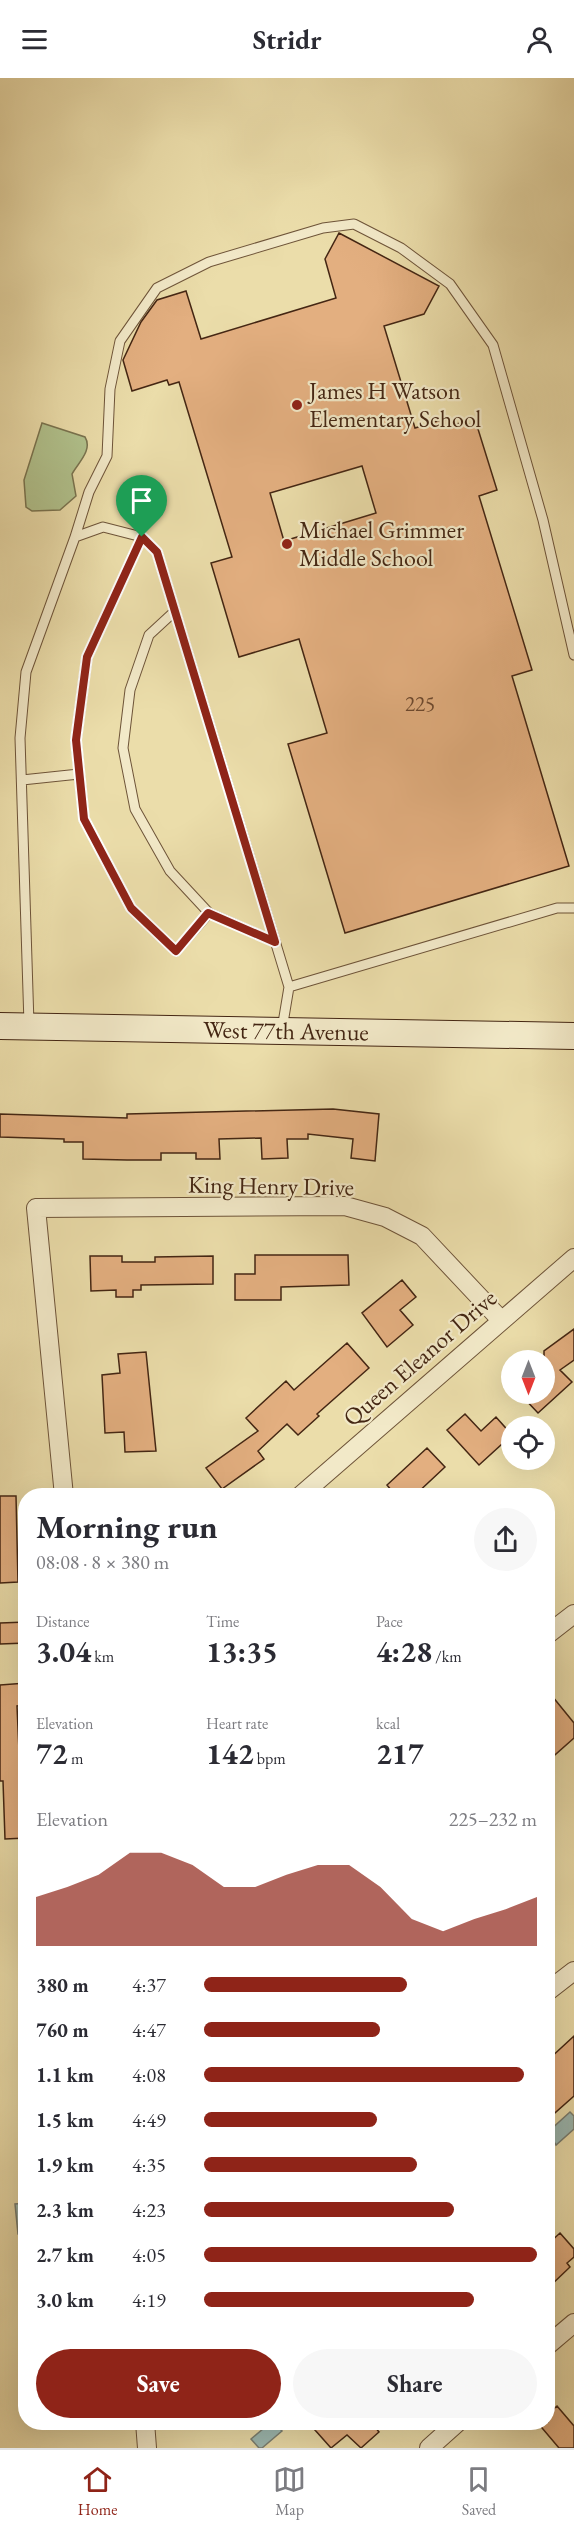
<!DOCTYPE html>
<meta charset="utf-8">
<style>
:root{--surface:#fff;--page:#f7f7f7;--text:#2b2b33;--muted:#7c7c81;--line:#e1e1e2;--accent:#8f2418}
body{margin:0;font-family:"EB Garamond",serif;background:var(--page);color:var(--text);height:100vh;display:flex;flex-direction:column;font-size:22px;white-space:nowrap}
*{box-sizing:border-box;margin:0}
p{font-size:20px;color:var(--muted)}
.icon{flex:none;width:33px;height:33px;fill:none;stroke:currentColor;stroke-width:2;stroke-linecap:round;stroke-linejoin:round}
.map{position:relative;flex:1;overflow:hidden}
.drawer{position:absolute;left:18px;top:1410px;width:537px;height:942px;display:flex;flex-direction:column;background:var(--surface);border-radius:24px;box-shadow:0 6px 24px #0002}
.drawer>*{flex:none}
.needle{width:39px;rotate:180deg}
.buttons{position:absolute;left:501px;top:1272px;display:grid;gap:12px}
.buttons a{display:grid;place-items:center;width:54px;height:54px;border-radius:50%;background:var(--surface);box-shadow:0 6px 24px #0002;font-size:30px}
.pin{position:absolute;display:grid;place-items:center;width:51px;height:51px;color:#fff;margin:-62px -26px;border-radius:50% 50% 50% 0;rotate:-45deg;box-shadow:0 0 6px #0007}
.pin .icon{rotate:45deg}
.round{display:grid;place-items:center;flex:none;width:63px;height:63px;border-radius:32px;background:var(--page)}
.head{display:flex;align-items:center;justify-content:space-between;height:102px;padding:0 18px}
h1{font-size:33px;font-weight:700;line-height:45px}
.figures{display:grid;grid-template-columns:repeat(3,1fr);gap:9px;height:102px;padding:6px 18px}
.figures div{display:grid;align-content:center}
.figures b{font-size:30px;font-weight:700}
.figures small{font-size:16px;font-weight:400}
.figures p{font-size:16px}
.chart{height:168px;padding:12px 18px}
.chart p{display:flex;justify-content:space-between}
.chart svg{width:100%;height:108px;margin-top:6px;fill:var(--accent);opacity:.7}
.action{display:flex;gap:12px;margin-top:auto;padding:12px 18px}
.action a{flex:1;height:69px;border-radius:36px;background:var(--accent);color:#fff;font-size:24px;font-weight:700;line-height:69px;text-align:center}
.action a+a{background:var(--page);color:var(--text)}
ul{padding:0 18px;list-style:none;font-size:20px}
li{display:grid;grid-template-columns:96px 72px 1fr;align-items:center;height:45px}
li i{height:15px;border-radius:8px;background:var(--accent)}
header{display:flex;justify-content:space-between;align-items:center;height:78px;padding:0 18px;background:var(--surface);font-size:27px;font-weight:700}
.menu{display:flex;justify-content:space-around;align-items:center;height:84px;border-top:2px solid var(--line);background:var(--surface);font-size:16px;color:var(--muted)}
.menu a{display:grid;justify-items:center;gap:3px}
.menu .active{color:var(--accent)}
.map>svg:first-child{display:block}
.green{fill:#b1c28d;stroke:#7a7450;stroke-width:1.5}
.water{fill:#9cbab3;stroke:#797f73;stroke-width:1.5}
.building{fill:#e3af80;stroke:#442613;stroke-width:1.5;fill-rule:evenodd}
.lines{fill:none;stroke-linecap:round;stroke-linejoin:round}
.lane-casing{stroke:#6e5439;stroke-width:11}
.street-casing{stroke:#6e5439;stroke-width:20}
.secondary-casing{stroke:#442613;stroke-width:28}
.lane{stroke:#f2e9c8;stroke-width:9}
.street{stroke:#f2e9c8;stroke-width:18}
.secondary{stroke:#f2e9c8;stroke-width:26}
.route-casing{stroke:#fff;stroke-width:12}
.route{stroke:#8f2418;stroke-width:8}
.poi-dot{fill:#8f2418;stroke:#f2e9c8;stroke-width:2}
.labels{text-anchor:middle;stroke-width:4.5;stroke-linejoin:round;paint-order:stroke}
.number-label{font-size:21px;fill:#6c482e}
.poi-label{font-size:24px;fill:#442613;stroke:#f2e9c8;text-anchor:start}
.street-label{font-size:24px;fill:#442613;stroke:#f2e9c8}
</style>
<header><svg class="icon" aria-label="menu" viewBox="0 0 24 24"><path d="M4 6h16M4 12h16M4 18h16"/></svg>Stridr<svg class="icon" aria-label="person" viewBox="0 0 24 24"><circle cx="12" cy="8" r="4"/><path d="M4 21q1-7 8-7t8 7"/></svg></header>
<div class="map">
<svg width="574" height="2370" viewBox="0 0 574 2370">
<rect width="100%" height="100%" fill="#ebddaa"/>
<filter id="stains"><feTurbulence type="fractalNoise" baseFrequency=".00333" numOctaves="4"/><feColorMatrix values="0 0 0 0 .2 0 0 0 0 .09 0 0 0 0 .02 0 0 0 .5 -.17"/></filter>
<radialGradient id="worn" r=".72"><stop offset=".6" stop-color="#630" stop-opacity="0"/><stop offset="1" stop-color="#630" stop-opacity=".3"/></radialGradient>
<path class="green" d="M42 345 85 359C93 372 78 385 72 396L76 418 60 432 32 433 26 429 24 402Z"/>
<path class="water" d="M570 2034 574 2038V2051L556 2067 548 2054Z
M25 2125V2155L18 2156 15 2126Z
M270 2345H274L282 2353 262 2370H259L251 2361Z"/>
<path class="building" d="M339 155 439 208 424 236 384 248 415 350 444 341 456 346 465 344 478 351 497 412 479 418 532 592 512 598 569 788 345 855 288 666 327 655 299 561 239 579 211 485 232 479 179 304 169 307 167 302 132 313 123 282 141 244 157 222 186 213 201 261 336 220 325 181ZM362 388 376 435 284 463 270 415Z
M333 1031 379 1036 375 1083 351 1080 353 1061 308 1056V1061H287L288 1080 262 1081 261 1060 219 1061 220 1081H196V1075H161V1082H127L83 1081V1064H64V1061L0 1059V1036L127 1040V1036Z
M255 1177H348L349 1207 281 1209V1222H235V1196H255Z
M90 1178H122V1184H155V1179L213 1178V1206L141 1207V1212H133V1219H116V1212L91 1213Z
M402 1202 416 1219 400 1232 413 1247 387 1269 362 1235Z
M574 1251V1282L560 1292 572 1304 538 1335 520 1316H544V1273Z
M347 1265 369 1290 317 1336 319 1338 298 1357 287 1346 258 1373 264 1381 222 1411 206 1390 258 1353 246 1340 286 1303 294 1312Z
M146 1274 156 1373 125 1374 124 1354 105 1355 102 1297 120 1295 118 1276Z
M465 1336 481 1353 496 1339 512 1357 479 1387 447 1352Z
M427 1370 445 1389 414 1418H396L387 1407Z
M0 1418H16L18 1504 0 1505Z
M26 1544V1565L0 1566V1545Z
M26 1605V1627L17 1628 19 1673H26V1760L5 1761 3 1703H0V1607Z
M548 1613 574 1645V1660L548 1683Z
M574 1958V2018L548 2041V1982Z
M560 2155 574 2171V2179L567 2185 570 2189 548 2210V2166Z
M557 2328 574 2348V2370H559L537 2344H548V2336Z
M324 2344H371L379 2354 361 2370 347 2357 331 2370 315 2352Z"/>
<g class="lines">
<g class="lane-casing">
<path id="lane" d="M75 459 89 414 107 378 110 311 120 263 157 210 209 184 323 150 354 146 401 170 450 206 493 267 543 442 574 577
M142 459 87 579 76 662 84 741 131 830 176 873 209 835
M175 533 149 557 130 612 123 670 135 731 170 793 209 835 275 864
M22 702 79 696
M289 909 557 830H574
M29 946 20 660 26 594 75 459 103 449 142 459 157 474 289 909 282 951"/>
</g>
<g class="street-casing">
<path id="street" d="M64 1418 36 1130 345 1128 385 1139 422 1158 500 1241
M300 1418 574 1180
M548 1556 574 1536
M548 1913 574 1893
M548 2267 574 2245
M145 2344 147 2370
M429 2370 458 2344"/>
</g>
<g class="secondary-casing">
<g id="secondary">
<path id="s1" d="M0 948 574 958"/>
</g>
</g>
<use href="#lane" class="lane"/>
<use href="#street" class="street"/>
<use href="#secondary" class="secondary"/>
</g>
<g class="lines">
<g class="route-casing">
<path id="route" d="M142 459 157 474 275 864 208 835 176 873 131 830 84 741 76 662 87 579Z"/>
</g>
<use href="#route" class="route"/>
</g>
<g class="poi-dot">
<circle cx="297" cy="327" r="6"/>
<circle cx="287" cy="466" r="6"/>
</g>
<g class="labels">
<g class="number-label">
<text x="420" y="633">225</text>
</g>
<g class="poi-label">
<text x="309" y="321">James H Watson<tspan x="309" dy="28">Elementary School</tspan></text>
<text x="299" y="460">Michael Grimmer<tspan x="299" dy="28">Middle School</tspan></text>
</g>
<g class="street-label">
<text dy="8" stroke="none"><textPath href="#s1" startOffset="286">West 77th Avenue</textPath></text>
<text transform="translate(271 1108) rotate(1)" y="8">King Henry Drive</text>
<text transform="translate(420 1280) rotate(-41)" y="8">Queen Eleanor Drive</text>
</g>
</g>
<rect width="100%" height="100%" filter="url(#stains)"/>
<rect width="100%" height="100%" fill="url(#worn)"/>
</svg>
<div class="buttons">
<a><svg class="needle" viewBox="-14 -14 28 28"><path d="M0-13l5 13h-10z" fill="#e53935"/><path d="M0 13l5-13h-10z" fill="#7c7c81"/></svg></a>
<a><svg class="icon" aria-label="locate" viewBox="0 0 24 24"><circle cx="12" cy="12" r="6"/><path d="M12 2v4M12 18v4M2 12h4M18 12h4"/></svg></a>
</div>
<div class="pin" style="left:142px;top:459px;background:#1e9e55"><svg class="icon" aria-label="arrive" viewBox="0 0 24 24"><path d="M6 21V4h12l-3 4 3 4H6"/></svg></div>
<section class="drawer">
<div class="head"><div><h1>Morning run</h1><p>08:08 · 8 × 380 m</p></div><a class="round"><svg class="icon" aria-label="share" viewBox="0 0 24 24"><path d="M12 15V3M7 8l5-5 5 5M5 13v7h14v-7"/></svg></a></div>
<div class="figures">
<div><p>Distance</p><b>3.04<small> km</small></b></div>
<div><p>Time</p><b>13:35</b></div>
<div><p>Pace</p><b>4:28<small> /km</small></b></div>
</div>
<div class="figures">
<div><p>Elevation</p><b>72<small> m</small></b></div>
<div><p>Heart rate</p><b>142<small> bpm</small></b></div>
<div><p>kcal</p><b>217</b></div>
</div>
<div class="chart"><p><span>Elevation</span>225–232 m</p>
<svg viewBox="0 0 160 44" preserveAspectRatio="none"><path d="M0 44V24L10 20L20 15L30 6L40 6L50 11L60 20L70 20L80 15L90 11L100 11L110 20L120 33L130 38L140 33L150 29L160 24V44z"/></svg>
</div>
<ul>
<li><b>380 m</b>4:37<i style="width:61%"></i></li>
<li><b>760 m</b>4:47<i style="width:53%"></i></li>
<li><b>1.1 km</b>4:08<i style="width:96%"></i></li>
<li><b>1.5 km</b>4:49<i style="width:52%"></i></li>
<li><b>1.9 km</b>4:35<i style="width:64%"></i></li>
<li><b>2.3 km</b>4:23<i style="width:75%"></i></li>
<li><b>2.7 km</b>4:05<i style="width:100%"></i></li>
<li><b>3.0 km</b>4:19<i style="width:81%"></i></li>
</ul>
<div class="action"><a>Save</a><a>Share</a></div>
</section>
</div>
<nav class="menu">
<a class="active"><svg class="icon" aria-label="home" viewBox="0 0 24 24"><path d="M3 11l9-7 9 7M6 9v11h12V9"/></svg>Home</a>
<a><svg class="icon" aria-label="map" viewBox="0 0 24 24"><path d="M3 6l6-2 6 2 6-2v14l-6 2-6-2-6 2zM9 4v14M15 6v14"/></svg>Map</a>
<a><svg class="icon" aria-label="saved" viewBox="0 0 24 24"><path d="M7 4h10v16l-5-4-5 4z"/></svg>Saved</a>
</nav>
